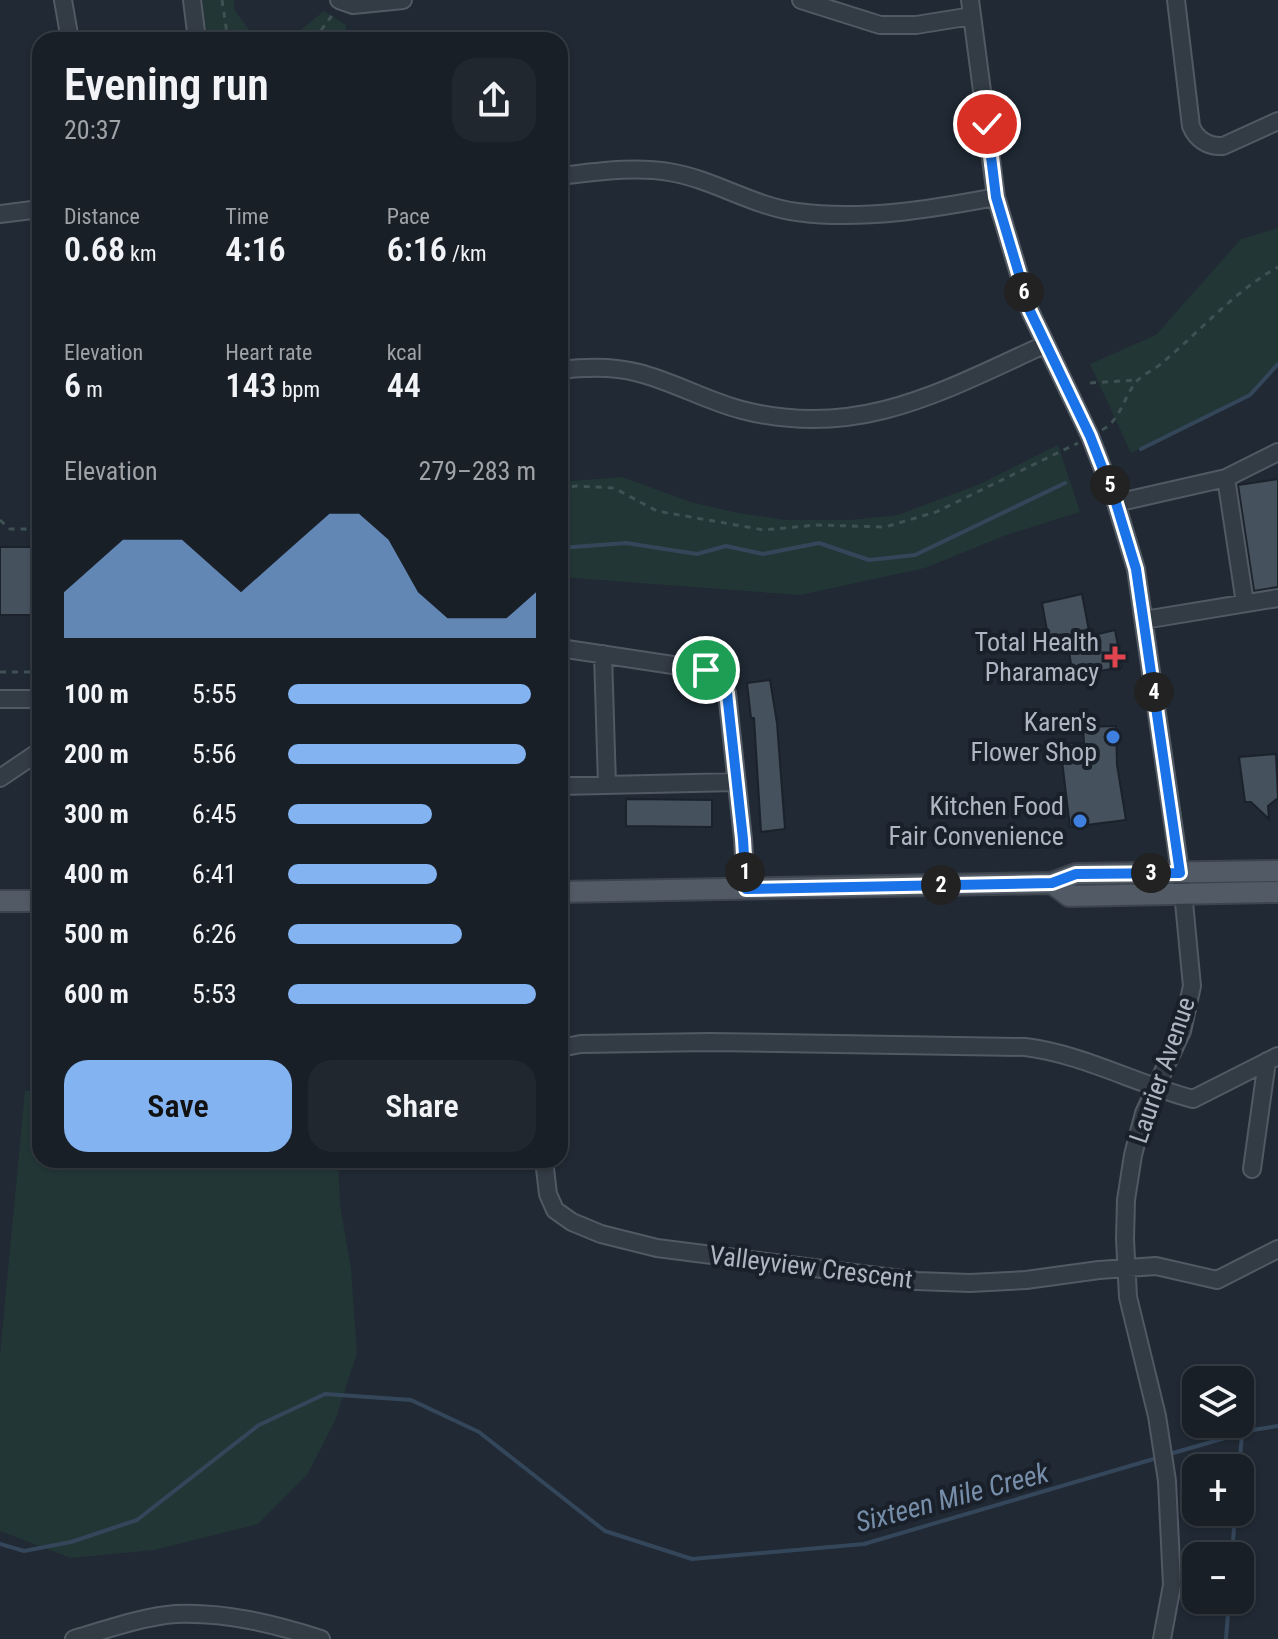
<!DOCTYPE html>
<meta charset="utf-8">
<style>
:root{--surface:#181f27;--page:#21272f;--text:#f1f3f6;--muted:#9fa2a7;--line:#363d44;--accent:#83b3f0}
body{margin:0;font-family:"Roboto Condensed",sans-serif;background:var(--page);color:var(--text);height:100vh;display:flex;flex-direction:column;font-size:30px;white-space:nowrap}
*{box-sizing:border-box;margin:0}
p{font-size:26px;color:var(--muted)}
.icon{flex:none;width:44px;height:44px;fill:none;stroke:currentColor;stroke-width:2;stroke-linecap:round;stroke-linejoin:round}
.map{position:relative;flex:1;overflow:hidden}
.panel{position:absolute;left:32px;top:32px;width:536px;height:1136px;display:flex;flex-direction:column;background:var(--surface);border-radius:24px;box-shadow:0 2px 6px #0004,0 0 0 2px var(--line)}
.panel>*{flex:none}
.buttons{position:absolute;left:1182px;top:1366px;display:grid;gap:16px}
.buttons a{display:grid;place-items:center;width:72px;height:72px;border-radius:16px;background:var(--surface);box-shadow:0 2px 6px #0004,0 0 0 2px var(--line);font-size:40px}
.pin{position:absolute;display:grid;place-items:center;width:68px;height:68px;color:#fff;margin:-34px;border:4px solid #fff;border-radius:50%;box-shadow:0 2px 8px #0007}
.km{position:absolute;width:40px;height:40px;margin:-20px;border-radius:50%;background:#222;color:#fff;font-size:22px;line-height:40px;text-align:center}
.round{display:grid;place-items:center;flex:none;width:84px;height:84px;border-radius:24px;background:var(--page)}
.overview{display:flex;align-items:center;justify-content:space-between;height:136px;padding:0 32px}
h1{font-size:44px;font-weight:600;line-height:60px}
.figures{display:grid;grid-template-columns:repeat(3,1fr);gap:12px;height:136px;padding:8px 32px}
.figures div{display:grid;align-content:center}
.figures b{font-size:34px;font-weight:600}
.figures small{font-size:22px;font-weight:400}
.figures p{font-size:22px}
.chart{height:224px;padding:16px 32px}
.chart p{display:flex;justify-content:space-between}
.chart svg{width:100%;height:144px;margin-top:8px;fill:var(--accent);opacity:.7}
.primary-button{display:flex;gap:16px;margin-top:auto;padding:16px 32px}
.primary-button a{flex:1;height:92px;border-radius:24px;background:var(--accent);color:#111;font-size:32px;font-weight:600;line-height:92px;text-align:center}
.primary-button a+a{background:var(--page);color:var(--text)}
ul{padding:0 32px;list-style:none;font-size:26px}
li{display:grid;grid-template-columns:128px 96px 1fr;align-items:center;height:60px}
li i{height:20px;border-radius:10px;background:var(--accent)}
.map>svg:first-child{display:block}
.green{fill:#233636}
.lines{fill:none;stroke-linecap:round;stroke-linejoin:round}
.stream{stroke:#34465a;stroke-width:4}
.building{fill:#46515e;stroke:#1b222b;stroke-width:2}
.minor-casing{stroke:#515963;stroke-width:20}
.major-casing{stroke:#3d444e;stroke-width:24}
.path{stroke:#3f5152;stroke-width:3;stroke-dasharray:6 6;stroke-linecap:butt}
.minor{stroke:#333b45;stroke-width:16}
.major{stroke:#515a65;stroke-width:20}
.route-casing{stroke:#fff;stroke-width:16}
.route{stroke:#1a73e8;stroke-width:10}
.health-dot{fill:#e0444e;stroke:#192029;stroke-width:3}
.shop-dot{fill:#3f7fe0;stroke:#192029;stroke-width:3}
.labels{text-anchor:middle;stroke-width:8;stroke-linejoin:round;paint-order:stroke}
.poi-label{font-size:26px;fill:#adb6c2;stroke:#192029;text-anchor:end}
.street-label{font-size:26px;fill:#adb6c2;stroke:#192029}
.water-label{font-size:28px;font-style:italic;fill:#768ea9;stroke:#192029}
</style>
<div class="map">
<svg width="1278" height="1639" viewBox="0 0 1278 1639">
<rect width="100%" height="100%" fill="#202934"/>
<path class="green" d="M202 0H234L235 11 257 40H207Z
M324 11 346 25 348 40H288Z
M1278 228V364L1250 395 1131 453 1090 364 1156 335 1241 239Z
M1058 445 1080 512 1006 535 925 568 800 595 560 577V482L622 477 691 502 738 513 785 520H851L898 515 980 484Z
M25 1091H40V1160H338L340 1205 351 1269 357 1353 335 1421 307 1475 258 1524 154 1550 71 1558 0 1531V1355Z"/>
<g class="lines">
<path class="stream" d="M1141 449 1250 395 1278 364
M560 548 626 543 697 554 726 546 763 554 819 543 869 560 915 555 1065 483
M1166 1455 1253 1430 1278 1426
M1239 1468 1242 1435
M0 1544 24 1551 71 1542 137 1520 259 1425 325 1394 411 1400 479 1432 605 1531 692 1559 864 1544 1157 1458
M1232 1556 1235 1512
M1226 1639 1229 1600"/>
</g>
<path class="building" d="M1278 479V587L1254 591 1238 485Z
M0 547H40V615H0Z
M1082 594 1090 636 1115 630 1122 667 1073 676 1066 634 1048 636 1042 603Z
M770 680 777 723 785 829 761 832 754 718H751L747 683Z
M1116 726 1117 765 1126 820 1070 827 1060 744 1084 743 1083 727Z
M1276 754 1278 798 1268 806 1269 819 1251 802H1245L1239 757Z
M626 799 712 800V827L626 826Z"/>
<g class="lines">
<g class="minor-casing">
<path id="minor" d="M63 0 70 40
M192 0 197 40
M339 0 353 5 403 0
M801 0 880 25H916L972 16
M970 0 996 197 1030 311 1090 436 1116 503 1136 569 1183 892 1192 986 1182 1031 1144 1113 1133 1155 1126 1200 1125 1239 1128 1297 1157 1416 1167 1481 1172 1585 1162 1639
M1176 0 1191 126C1196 139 1208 147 1223 146L1278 121
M560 176C596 172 634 166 669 172 713 179 752 206 797 212 862 221 932 209 996 197
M0 214 40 209
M560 370C585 367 614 366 639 373 674 382 707 401 742 410 858 440 943 391 1044 345
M1226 478 1278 452
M1116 503 1226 478 1245 603
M1144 620 1278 598
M560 648 706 670 720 680 727 693 743 839 746 889
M603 654 607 785
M0 699H40
M0 778 40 751
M560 786 737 782
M560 1048 581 1044 710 1042 1025 1047C1083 1054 1136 1084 1193 1099L1278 1056
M544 1160 548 1194 555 1210 572 1222 601 1234 657 1248 917 1281 970 1283 1026 1280 1099 1270 1156 1266 1217 1280 1278 1249
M1252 1169 1267 1061
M74 1639C104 1630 145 1616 176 1614 226 1612 274 1624 321 1639"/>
</g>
<g class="major-casing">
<path id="major" d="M1052 883 1069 896 1278 892
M560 892 1052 883 1076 874 1278 871
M0 901H40"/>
</g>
<path class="path" d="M222 0 228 40
M321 32 322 40
M314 40 333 14
M1090 383 1137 380
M1102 430C1122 419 1123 396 1138 380 1145 373 1156 369 1163 362 1202 330 1233 292 1278 267
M560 489 576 486 614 488 657 511 764 530 816 525 885 527 936 512 1078 443
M0 520 10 529H40
M0 672H40"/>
<use href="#minor" class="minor"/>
<use href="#major" class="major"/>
</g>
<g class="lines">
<g class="route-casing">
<path id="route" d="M706 670 720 680 727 693 743 839 746 889 1052 883 1076 874 1180 873 1136 569 1116 503 1090 436 1030 311 996 197 987 124"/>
</g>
<use href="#route" class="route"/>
</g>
<path class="health-dot" d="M1111 645h8v8h8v8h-8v8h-8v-8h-8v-8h8z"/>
<g class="shop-dot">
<circle cx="1113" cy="737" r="8"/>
<circle cx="1080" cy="821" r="8"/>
</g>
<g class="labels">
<g class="poi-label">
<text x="1099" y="651">Total Health<tspan x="1099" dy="30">Pharamacy</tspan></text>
<text x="1097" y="731">Karen's<tspan x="1097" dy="30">Flower Shop</tspan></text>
<text x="1064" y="815">Kitchen Food<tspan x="1064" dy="30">Fair Convenience</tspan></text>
</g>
<g class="street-label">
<text transform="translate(1162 1070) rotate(-71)" y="9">Laurier Avenue</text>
<text transform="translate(811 1267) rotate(7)" y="9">Valleyview Crescent</text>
</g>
<g class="water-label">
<text transform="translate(952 1497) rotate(-15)" y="10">Sixteen Mile Creek</text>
</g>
</g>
</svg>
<div class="buttons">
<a><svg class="icon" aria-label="layers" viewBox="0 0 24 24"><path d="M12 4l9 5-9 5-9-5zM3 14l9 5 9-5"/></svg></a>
<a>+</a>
<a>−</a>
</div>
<div class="pin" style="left:706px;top:670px;background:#1e9e55"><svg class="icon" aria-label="arrive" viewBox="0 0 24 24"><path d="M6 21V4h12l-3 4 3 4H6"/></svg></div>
<div class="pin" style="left:987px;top:124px;background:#d93025"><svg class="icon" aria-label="check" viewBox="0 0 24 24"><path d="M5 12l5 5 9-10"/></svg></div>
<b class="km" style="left:745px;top:872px">1</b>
<b class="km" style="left:941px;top:885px">2</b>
<b class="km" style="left:1151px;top:873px">3</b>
<b class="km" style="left:1154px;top:692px">4</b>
<b class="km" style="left:1110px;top:485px">5</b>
<b class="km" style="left:1024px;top:292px">6</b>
<section class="panel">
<div class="overview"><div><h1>Evening run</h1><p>20:37</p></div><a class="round"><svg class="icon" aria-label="share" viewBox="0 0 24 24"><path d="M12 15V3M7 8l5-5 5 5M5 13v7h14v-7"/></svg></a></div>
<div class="figures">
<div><p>Distance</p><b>0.68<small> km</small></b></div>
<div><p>Time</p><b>4:16</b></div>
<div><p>Pace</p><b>6:16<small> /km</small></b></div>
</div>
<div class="figures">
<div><p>Elevation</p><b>6<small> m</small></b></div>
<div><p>Heart rate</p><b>143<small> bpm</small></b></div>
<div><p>kcal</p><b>44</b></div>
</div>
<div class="chart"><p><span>Elevation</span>279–283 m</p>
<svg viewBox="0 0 160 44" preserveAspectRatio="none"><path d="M0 44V30L10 22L20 14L30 14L40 14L50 22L60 30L70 22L80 14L90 6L100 6L110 14L120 30L130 38L140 38L150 38L160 30V44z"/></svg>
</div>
<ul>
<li><b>100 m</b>5:55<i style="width:98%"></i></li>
<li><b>200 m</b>5:56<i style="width:96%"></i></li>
<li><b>300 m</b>6:45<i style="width:58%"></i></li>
<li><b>400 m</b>6:41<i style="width:60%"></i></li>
<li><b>500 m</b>6:26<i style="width:70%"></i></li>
<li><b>600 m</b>5:53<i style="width:100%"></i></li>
</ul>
<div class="primary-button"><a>Save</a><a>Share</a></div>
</section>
</div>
